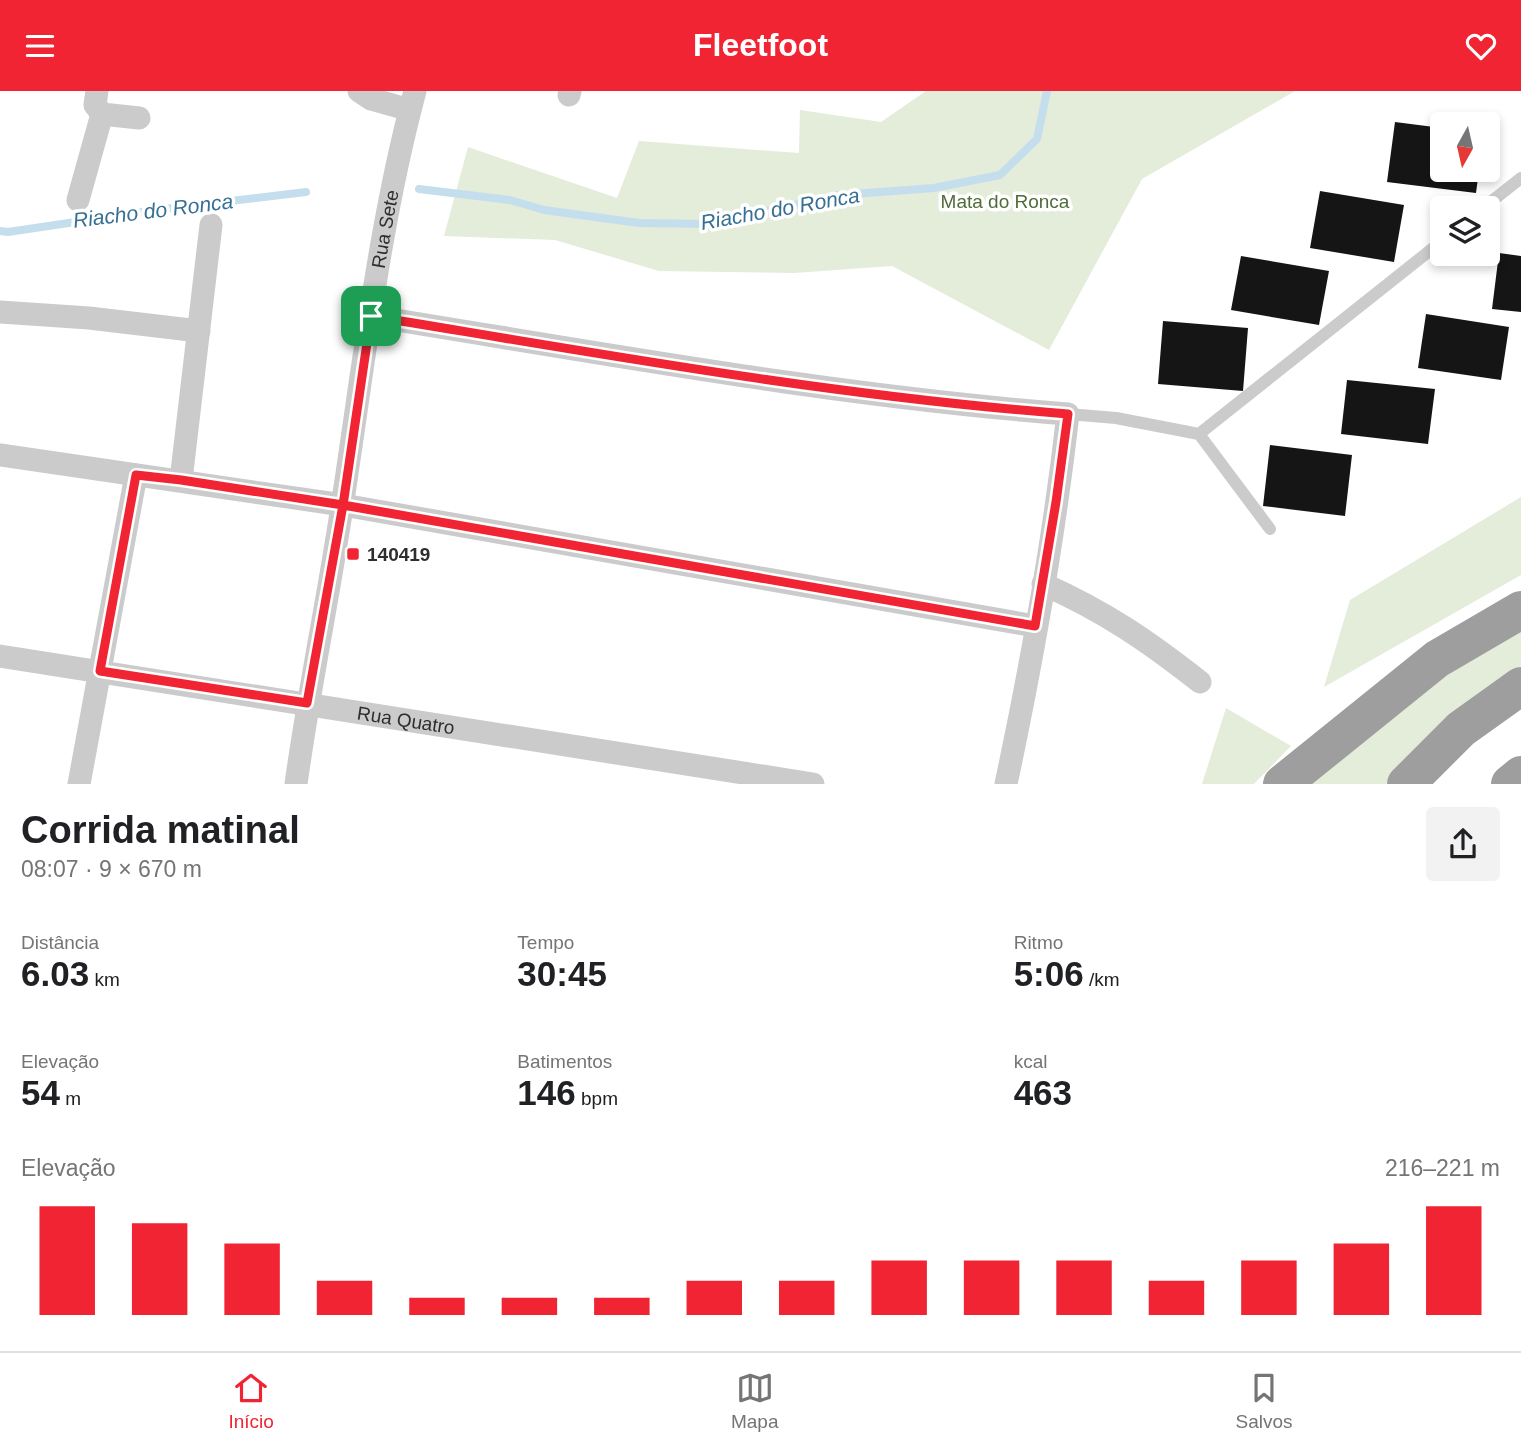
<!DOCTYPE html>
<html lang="pt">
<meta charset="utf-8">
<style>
:root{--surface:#fff;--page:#f2f2f2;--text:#202124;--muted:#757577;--line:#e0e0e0;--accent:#f02432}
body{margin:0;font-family:Helvetica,sans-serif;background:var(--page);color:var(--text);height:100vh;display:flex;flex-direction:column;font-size:26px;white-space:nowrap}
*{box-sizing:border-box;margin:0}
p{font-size:23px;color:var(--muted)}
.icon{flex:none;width:38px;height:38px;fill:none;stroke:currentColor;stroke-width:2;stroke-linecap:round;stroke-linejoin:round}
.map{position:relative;height:693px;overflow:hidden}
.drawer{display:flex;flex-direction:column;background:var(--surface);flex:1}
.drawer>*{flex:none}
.needle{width:46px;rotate:188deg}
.controls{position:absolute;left:1430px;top:21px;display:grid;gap:14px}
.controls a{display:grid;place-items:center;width:70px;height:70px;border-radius:7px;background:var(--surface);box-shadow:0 4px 10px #0003;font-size:35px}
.pin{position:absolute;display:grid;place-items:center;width:60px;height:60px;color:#fff;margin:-30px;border-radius:14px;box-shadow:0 4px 10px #0006}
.round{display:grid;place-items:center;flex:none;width:74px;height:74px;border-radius:7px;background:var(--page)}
.head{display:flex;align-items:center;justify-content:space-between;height:119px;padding:0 21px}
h1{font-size:38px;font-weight:700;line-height:52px}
.figures{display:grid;grid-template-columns:repeat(3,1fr);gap:10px;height:119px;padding:7px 21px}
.figures div{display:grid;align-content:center}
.figures b{font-size:35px;font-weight:700}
.figures small{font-size:19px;font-weight:400}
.figures p{font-size:19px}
.chart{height:196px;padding:14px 21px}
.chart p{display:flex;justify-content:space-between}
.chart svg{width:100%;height:126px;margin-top:7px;stroke:var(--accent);stroke-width:6}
header{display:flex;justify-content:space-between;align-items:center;height:91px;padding:0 21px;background:var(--accent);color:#fff;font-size:32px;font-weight:700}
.menu{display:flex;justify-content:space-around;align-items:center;height:98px;border-top:2px solid var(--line);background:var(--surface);font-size:19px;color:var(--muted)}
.menu a{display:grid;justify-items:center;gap:4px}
.menu .selected{color:var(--accent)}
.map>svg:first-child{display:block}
.green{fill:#e4ecda}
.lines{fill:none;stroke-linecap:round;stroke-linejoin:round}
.stream{stroke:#c5deed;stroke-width:8}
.building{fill:#151515}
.service{stroke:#cbcbcb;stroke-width:12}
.minor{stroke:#cbcbcb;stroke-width:23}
.trunk{stroke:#9e9e9e;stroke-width:38}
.route-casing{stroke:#fff;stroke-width:14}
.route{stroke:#f02432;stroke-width:9}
.poi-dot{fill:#f02432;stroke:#fff;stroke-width:2.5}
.labels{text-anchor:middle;stroke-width:7;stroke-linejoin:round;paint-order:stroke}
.park-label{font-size:19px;fill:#506c38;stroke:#fff}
.street-label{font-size:19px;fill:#2e2e2e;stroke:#fff}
.poi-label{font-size:19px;font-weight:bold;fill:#2e2e2e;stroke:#fff;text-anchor:start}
.water-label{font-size:21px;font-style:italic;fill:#377095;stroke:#fff}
</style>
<header><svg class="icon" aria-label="menu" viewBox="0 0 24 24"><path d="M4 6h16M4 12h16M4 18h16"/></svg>Fleetfoot<svg class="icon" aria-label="heart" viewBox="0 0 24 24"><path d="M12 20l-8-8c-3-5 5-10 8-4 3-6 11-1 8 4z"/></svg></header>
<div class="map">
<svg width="1521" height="693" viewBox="0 0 1521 693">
<rect width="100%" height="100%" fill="#fff"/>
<path class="green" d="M926 0H1295L1142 88 1049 259 892 175 794 182 659 180 555 149 444 145 468 56 617 107 639 50 799 62 800 19 881 31Z
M1521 406V484L1324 596 1350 509Z
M1521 535V575L1386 693H1299L1449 570Z
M1226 617 1291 655 1254 693H1202Z"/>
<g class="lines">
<path class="stream" d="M419 98 510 109 544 119 639 132 710 133 839 104 934 97 1000 84 1037 48 1047 0
M0 140 8 141 156 119 306 101"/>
</g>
<path class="building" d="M1395 31 1442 37V79H1479L1476 102 1387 91Z
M1320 100 1404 114 1394 171 1310 157Z
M1499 162 1521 165V221L1492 218Z
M1241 165 1329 180 1319 234 1231 219Z
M1426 223 1509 236 1501 289 1418 277Z
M1163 230 1248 237 1243 300 1158 293Z
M1347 289 1435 298 1428 353 1341 343Z
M1270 354 1352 364 1345 425 1263 415Z"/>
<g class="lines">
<path class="service" d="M1483 117 1521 87
M1068 323 1116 327 1199 343 1270 438
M1199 343 1442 150"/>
<g class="minor">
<path d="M97 0 95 14 102 23 139 27"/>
<path d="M359 0 371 8 410 19"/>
<path d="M569 4 570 0"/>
<path d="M78 109 102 23"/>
<path d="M0 221 89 227 199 240"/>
<path d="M371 225C602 262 834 305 1068 323 1054 447 1032 571 1006 693"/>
<path d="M0 364 343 414 1035 535"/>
<path d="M181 389 211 134"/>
<path d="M1043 493C1104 520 1148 550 1200 591"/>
<path id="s1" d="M0 565 813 693"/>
<path d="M79 693 136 384"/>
<path id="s2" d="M296 693C309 598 329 504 343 409 364 272 379 134 415 0"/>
</g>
<path class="trunk" d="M1282 693 1437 568 1521 519
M1406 693 1461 638 1521 595
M1510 693 1521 684"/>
</g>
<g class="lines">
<g class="route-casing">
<path id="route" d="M371 225 343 414 181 389 136 384 100 580 307 612 343 414 1035 535 1056 411 1068 323C834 305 602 263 371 225"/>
</g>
<use href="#route" class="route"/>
</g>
<rect class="poi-dot" x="346" y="456" width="14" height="14" rx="3.5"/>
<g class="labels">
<g class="park-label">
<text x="1005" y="117">Mata do Ronca</text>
</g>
<g class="street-label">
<text dy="7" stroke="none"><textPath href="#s2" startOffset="562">Rua Sete</textPath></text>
<text dy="7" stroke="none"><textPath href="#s1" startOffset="411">Rua Quatro</textPath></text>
</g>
<g class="poi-label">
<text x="367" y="470">140419</text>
</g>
<g class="water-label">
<text transform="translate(780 118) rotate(-10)" y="7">Riacho do Ronca</text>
<text transform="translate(153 120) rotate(-7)" y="7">Riacho do Ronca</text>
</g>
</g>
</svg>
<div class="controls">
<a><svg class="needle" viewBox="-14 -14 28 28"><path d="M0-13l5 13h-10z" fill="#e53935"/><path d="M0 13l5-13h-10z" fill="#757577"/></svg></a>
<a><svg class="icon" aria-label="layers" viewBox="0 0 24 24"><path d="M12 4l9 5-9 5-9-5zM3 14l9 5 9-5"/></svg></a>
</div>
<div class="pin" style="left:371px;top:225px;background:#1e9e55"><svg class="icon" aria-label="arrive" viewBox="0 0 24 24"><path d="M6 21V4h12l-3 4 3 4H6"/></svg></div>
</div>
<section class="drawer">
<div class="head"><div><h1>Corrida matinal</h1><p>08:07 · 9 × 670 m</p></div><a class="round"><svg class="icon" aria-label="share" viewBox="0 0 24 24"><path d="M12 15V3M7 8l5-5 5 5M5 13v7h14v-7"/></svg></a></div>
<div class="figures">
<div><p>Distância</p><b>6.03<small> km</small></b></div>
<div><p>Tempo</p><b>30:45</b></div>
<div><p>Ritmo</p><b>5:06<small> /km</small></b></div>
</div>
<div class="figures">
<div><p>Elevação</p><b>54<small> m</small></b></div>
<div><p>Batimentos</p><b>146<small> bpm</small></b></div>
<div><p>kcal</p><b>463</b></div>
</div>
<div class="chart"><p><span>Elevação</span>216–221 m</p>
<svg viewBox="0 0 160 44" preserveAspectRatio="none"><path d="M5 44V6M15 44V12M25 44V19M35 44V32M45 44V38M55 44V38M65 44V38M75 44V32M85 44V32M95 44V25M105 44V25M115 44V25M125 44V32M135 44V25M145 44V19M155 44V6"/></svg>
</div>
</section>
<nav class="menu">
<a class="selected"><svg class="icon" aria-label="home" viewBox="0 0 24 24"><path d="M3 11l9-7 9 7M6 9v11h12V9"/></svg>Início</a>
<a><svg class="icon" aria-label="map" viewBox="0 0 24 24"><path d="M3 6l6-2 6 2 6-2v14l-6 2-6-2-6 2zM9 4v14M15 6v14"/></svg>Mapa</a>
<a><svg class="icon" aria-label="saved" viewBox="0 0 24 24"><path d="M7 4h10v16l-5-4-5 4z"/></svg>Salvos</a>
</nav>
